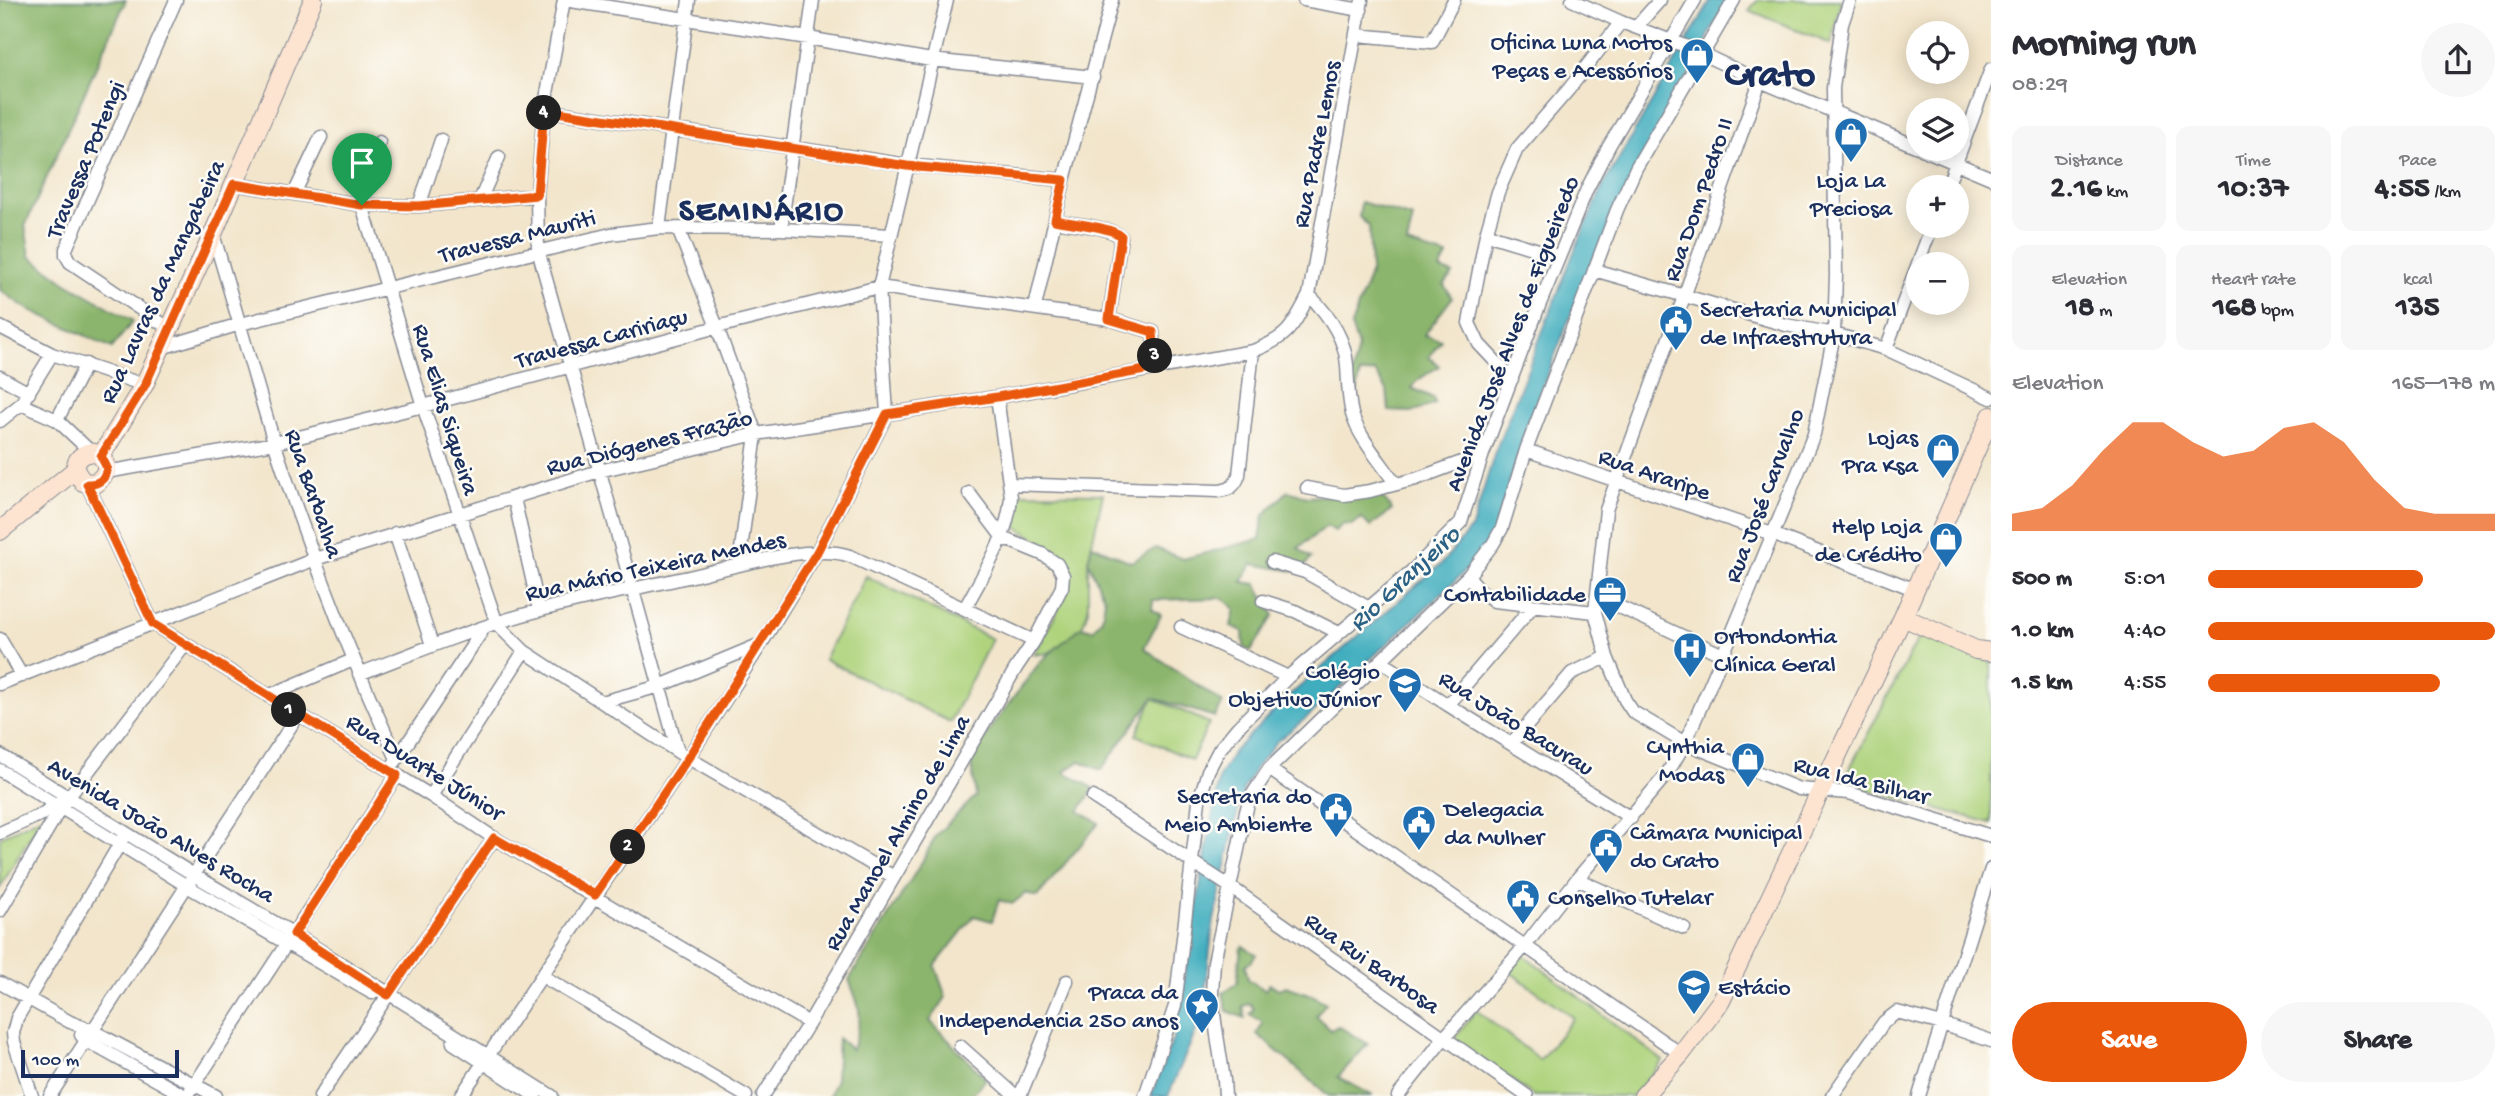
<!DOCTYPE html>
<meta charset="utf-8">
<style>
:root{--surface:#fff;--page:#f7f7f7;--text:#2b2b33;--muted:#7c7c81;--accent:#ea580c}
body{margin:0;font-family:"Gochi Hand",sans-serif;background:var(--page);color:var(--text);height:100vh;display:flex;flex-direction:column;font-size:26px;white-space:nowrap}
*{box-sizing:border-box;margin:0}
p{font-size:23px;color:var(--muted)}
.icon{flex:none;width:38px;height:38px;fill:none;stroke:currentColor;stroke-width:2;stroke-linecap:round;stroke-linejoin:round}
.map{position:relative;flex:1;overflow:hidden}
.panel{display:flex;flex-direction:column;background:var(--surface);width:525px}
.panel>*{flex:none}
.controls{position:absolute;left:1906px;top:21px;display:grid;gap:14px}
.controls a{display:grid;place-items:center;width:63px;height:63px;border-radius:50%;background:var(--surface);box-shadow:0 4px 18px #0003;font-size:35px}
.scale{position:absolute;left:21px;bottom:18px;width:158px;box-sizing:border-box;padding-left:7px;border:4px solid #1b2f5e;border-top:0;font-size:19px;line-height:24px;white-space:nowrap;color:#1b2f5e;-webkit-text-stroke:5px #fdfcf7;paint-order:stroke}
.pin{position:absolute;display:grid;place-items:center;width:60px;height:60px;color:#fff;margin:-72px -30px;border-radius:50% 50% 50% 0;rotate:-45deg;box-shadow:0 0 7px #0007}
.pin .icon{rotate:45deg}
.km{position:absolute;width:35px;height:35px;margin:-18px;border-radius:50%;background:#222;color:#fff;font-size:19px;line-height:35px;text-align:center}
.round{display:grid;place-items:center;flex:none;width:74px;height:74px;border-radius:37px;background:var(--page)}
.summary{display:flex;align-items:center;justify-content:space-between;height:119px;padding:0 21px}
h1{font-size:38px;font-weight:700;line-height:52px}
.metrics{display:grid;grid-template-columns:repeat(3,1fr);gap:10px;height:119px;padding:7px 21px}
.metrics div{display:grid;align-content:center;border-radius:14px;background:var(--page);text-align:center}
.metrics b{font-size:30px;font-weight:700}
.metrics small{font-size:19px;font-weight:400}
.metrics p{font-size:19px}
.chart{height:196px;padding:14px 21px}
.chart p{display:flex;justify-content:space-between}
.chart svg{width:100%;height:126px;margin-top:7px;fill:var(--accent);opacity:.7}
.primary-button{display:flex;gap:14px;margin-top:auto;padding:14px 21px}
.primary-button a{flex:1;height:80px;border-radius:42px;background:var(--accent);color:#fff;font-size:28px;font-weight:700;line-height:80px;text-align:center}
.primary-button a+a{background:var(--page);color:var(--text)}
ul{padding:0 21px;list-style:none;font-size:23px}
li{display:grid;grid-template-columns:112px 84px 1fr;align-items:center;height:52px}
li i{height:18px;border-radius:9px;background:var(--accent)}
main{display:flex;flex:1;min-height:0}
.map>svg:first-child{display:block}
.green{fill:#afd37d;stroke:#65816e;stroke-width:2}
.forest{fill:#8bb56c;stroke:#537265;stroke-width:2}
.water{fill:#40adbe;stroke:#2e6e8e;stroke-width:2}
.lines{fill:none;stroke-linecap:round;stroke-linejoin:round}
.street-casing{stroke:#868a94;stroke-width:15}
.secondary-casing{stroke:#868a94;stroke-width:20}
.street{stroke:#fff;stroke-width:12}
.secondary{stroke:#fde4d1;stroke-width:18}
.route-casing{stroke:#fff;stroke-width:14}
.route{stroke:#ea580c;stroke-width:9}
.labels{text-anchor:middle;stroke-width:5;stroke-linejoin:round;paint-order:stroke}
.poi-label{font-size:24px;fill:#1b2f5e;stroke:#fdfcf7;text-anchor:end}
.street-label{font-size:24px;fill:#1b2f5e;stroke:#fdfcf7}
.water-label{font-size:26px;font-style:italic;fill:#2a6184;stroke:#fdfcf7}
.district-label{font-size:32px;font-weight:bold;letter-spacing:2px;fill:#1b2f5e;stroke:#fdfcf7}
.town-label{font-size:38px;font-weight:bold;fill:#1b2f5e;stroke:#fdfcf7}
</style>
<main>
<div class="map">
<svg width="1991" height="1096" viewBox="0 0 1991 1096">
<rect width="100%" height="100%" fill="#fdfcf7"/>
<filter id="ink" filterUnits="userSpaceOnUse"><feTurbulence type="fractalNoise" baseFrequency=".0143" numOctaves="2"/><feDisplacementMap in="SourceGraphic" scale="14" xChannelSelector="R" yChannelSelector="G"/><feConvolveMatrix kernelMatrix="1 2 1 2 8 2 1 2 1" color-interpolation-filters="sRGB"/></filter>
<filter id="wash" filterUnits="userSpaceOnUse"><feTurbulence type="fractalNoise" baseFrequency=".00686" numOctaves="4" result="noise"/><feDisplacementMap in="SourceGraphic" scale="28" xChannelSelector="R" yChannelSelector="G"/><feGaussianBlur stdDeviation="1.57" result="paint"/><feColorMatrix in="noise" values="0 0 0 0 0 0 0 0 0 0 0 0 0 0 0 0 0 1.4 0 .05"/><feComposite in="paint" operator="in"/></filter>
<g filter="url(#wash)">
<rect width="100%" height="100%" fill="#f2e5cb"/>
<path class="green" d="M1758 0H1841L1831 44 1749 10Z
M1019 493 1103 494 1088 561V610L1079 635 1048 653 1034 655 1069 588 1068 564 1051 547 1016 527Z
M866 576 992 639 950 722 824 659Z
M1921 633 1991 662V823L1842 783Z
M1153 698 1209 723 1192 760 1136 735Z
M42 816 0 888V837Z
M1524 955 1663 1061 1633 1096H1534L1454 1040 1476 1010 1540 1060 1574 1018 1510 972Z"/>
<path class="forest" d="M0 0H126L25 226 30 256 65 282 133 321 112 348 26 308 0 290Z
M1361 202 1413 218 1407 244 1447 256 1440 269 1453 274 1444 285 1452 298 1424 335 1441 340 1429 357 1439 366 1418 380 1412 388 1433 398 1435 404 1412 412 1389 411 1387 390 1375 372 1360 374 1356 397 1349 389 1358 347 1351 326 1371 271 1369 226 1359 217Z
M1288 491 1307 497 1382 492 1380 494 1392 510 1370 527 1362 518 1352 525 1343 524 1335 531 1327 526 1298 548 1311 558 1300 572 1252 564 1242 582 1256 584 1274 615 1251 651 1244 648 1243 631 1231 626 1235 609 1223 598 1153 600 1152 609 1161 615 1144 648 1223 703 1215 717 1153 698 1101 770 1080 761 1064 772 1094 788 1079 811 1099 823 1037 897 1026 893 1012 904 999 900 992 921 974 916 935 966 946 997 930 1021 986 1079 971 1096H919L898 1092 893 1096H829L836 1079 838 1038 852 1050C863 1016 862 1013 849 980L923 860 936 835 976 796 971 762 992 726 1041 661 1081 627 1093 630 1102 618 1105 600 1088 561 1092 545 1131 562 1156 548 1183 559 1260 539 1264 515Z
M1243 946 1256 954 1251 962 1245 965 1248 979 1265 990 1269 984 1279 989 1286 986 1312 995 1326 1003 1316 1016 1331 1030 1338 1026 1368 1044 1338 1077 1373 1096H1329L1257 1034 1263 1023 1250 1014 1254 1009 1250 1004 1243 1006 1245 1018 1227 1011 1223 993 1237 983 1241 948Z"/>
<path class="water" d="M1711 0H1727L1583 284 1533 411 1492 536 1483 551 1459 577 1310 715 1276 742 1257 766 1243 790 1238 810 1213 925 1206 985 1198 1026 1168 1096H1151L1174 1036 1219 777 1234 751 1289 696 1442 563 1472 527 1495 452 1573 254 1604 184Z"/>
</g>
<g filter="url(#ink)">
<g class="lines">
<g class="street-casing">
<path id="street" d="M564 0 544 110 537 195 538 250 678 752
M564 0 808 38 931 60 1093 77
M1304 0 1361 10
M1572 0 1621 22
M1636 27 1660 0
M1357 35 1432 42 1454 0
M1760 81 1684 297 1606 510 1595 612 1607 657 1625 700 1633 712 1685 743 1799 789 1849 793 1991 836
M544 110 907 165 1064 180
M379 142 363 184 362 205 423 406 497 624 524 651 678 752 894 877
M1922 149 1991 178
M234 184 362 205 419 206 537 195
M1947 187 1991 69
M294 194 321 137
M480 200 499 157
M419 206 441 140
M1055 221C1072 224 1109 226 1121 237L1109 319
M659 228 689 0
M678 229 717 327 756 434 739 565
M781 229 813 0
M213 234C234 303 253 373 274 442 309 550 350 656 397 759
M1486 234 1558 256
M1594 270 1786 325 1834 334 1886 349 1991 398
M1309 295C1328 314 1345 337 1347 365 1348 381 1348 398 1352 414 1359 438 1381 462 1395 483
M1035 307 1064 180 1112 0
M0 327 52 354 144 385
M170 329 70 262 66 255V249L176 0
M161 348 240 324 611 234 659 228 781 229 891 235
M1886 349 1932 226
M0 377 29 393
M1512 379 1479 344 1469 323 1486 234 1498 192 1517 149 1569 89 1621 22 1685 46 1760 81 1918 147
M21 404 57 420 91 452
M57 420 86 364
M0 421 21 404 52 354
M1526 450 1772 534 1916 590
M106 472 275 443 423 406 717 327 879 287 1109 319 1153 332 1156 368
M87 484 153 624 431 796 494 838 809 1023
M1009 484 1218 491C1229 490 1235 487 1239 475L1253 351
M1307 488 1344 495 1370 491 1416 479 1483 454
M514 498 539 610
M395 533 432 645
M1272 562 1305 572 1369 608
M1468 576 1480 590 1494 601 1595 612
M1598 597 1723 655
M1263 601 1295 611 1339 633
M965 608C984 572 1008 538 1011 497L997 397
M1181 627 1288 677
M0 639 22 676
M1382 662 1448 705 1631 818
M359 674C419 651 479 626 541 610 592 596 645 587 697 575 735 566 815 543 850 556L1034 641
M0 684 315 559 599 471 756 434 997 397 1253 351C1289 337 1292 328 1309 295L1362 0
M268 696 353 660
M602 702 660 686 761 644
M1448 705 1532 607
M1511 744 1572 673 1607 657
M0 755 194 875 294 934 552 1096
M395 762 484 628
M1269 769 1681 1054
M0 770 187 886 372 993
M431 796 524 651
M1093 797 1229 886 1527 1096
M0 833 44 813 56 803
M1577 879 1684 928
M0 911 61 807 185 645
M542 976 746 1096
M0 983 70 1022 91 1030 216 1096
M81 1035 85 1040 185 1096
M453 1043 535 1096
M960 1046 1016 1096
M32 1096 14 1042 13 1033 17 1018 122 840
M50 1096 298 715
M187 1096 397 775
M320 1096 494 838
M461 1096 688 758 761 644 817 552 887 414 879 287 947 0
M763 1096 809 1023 1016 668 1034 641 1062 587 1063 575 1057 564 1042 554 1003 538 969 493
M1020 1096 1067 981
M1145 1096 1175 1006 1199 801 1208 771 1219 750 1237 728 1288 677 1414 569 1461 522 1483 454 1539 306 1587 189 1609 146 1695 0
M1225 1096 1224 1080 1215 1022 1212 993 1214 962 1246 812 1250 798 1269 769 1468 576 1493 544 1502 528 1526 450 1617 210 1636 168 1734 0
M1398 1096 1444 1038 1525 946 1577 879 1667 774 1685 743 1723 655 1814 434 1834 334 1836 275 1833 88 1842 24 1850 0
M1832 1096 1884 1022 1897 1012 1942 1024 1991 1041
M1919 1096 1991 869"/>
</g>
<g class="secondary-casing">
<path id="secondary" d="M101 456 144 385 213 234 313 0
M75 470 83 482 97 483 106 472V464L101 456
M0 531 75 470C76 456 88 448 101 456
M1903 617 1976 650 1991 652
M1643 1096 1681 1054 1721 1001 1903 617 1991 416"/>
</g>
<use href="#street" class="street"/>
<use href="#secondary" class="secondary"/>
</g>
</g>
<g class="lines" filter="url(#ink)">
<g class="route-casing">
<path id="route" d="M544 110 907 166 1064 180 1055 220C1072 224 1108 226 1121 236L1109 319 1153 332 1156 368 997 397 887 414 817 552 688 758 595 895 494 838 388 995 294 934 397 775 153 624 87 484C98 485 106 479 107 468L101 456 145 385 234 184 362 205 419 206 537 195Z"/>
</g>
<use href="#route" class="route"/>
</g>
<defs>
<g id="shop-pin" transform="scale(1.75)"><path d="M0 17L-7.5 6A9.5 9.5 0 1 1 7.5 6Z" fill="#1f6fb2" stroke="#fdfcf7"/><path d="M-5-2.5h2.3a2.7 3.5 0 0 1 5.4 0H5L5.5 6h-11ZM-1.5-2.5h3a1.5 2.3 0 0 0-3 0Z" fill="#fff"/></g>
<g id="civic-pin" transform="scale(1.75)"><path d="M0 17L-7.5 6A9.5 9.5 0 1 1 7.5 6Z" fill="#1f6fb2" stroke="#fdfcf7"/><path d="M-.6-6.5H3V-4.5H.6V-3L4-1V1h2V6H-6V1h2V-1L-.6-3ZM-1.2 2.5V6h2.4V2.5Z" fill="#fff"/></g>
<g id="office-pin" transform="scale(1.75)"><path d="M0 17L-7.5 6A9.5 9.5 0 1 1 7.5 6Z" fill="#1f6fb2" stroke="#fdfcf7"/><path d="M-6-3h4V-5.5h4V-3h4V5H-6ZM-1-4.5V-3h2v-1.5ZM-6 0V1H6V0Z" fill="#fff"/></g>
<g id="hospital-pin" transform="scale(1.75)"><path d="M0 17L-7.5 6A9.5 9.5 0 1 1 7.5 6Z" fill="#1f6fb2" stroke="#fdfcf7"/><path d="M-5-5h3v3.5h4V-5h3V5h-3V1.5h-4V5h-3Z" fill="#fff"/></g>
<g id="school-pin" transform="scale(1.75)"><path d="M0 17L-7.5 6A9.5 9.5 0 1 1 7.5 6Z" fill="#1f6fb2" stroke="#fdfcf7"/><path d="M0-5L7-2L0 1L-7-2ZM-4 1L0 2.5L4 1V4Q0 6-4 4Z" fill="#fff"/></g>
<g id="university-pin" transform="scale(1.75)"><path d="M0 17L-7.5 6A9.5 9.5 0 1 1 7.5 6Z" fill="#1f6fb2" stroke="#fdfcf7"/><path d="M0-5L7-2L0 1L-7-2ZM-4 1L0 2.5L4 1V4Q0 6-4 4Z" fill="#fff"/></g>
<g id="sight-pin" transform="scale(1.75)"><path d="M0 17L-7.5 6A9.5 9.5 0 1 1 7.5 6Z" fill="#1f6fb2" stroke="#fdfcf7"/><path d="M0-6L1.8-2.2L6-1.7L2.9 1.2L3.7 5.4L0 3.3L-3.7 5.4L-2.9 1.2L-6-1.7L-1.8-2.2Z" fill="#fff"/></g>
</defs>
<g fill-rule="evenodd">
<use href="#shop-pin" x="1697" y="55"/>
<use href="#shop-pin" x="1851" y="134"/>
<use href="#civic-pin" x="1676" y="322"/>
<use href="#shop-pin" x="1943" y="450"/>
<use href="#shop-pin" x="1946" y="539"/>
<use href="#office-pin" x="1610" y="593"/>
<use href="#hospital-pin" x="1690" y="649"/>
<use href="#school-pin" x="1405" y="684"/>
<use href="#shop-pin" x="1748" y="759"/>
<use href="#civic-pin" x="1336" y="809"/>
<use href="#civic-pin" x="1419" y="822"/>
<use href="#civic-pin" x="1606" y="845"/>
<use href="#civic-pin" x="1523" y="896"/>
<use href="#university-pin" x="1694" y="986"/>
<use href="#sight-pin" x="1202" y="1005"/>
</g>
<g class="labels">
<g class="poi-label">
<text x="1672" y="49">Oficina Luna Motos<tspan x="1672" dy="28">Peças e Acessórios</tspan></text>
<text x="1851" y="187" text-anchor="middle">Loja La<tspan x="1851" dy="28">Preciosa</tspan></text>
<text x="1700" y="316" text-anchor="start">Secretaria Municipal<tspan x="1700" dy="28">de Infraestrutura</tspan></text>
<text x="1918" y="444">Lojas<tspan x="1918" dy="28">Pra Ksa</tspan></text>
<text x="1922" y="533">Help Loja<tspan x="1922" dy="28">de Crédito</tspan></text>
<text x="1586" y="601">Contabilidade</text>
<text x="1714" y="643" text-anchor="start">Ortondontia<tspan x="1714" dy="28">Clínica Geral</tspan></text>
<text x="1380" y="678">Colégio<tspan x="1380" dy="28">Objetivo Júnior</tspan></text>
<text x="1724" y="753">Cynthia<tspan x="1724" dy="28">Modas</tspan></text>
<text x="1312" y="803">Secretaria do<tspan x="1312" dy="28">Meio Ambiente</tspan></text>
<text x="1444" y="816" text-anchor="start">Delegacia<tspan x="1444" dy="28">da Mulher</tspan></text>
<text x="1630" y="839" text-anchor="start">Câmara Municipal<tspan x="1630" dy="28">do Crato</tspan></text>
<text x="1548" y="904" text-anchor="start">Conselho Tutelar</text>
<text x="1718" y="994" text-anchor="start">Estácio</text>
<text x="1178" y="999">Praca da<tspan x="1178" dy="28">Independencia 250 anos</tspan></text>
</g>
<g class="street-label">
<text transform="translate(1315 144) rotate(-79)" y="8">Rua Padre Lemos</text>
<text transform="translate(84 159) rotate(-67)" y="8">Travessa Potengi</text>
<text transform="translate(1697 199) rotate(-71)" y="8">Rua Dom Pedro II</text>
<text transform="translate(517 235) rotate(-14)" y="8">Travessa Mauriti</text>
<text transform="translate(161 281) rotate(-65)" y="8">Rua Lavras da Mangabeira</text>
<text transform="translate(1511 333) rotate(-69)" y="8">Avenida José Alves de Figueiredo</text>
<text transform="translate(601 337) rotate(-15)" y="8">Travessa Caririaçu</text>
<text transform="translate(447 409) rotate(73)" y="8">Rua Elias Siqueira</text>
<text transform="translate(649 441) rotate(-14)" y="8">Rua Diógenes Frazão</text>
<text transform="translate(1655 473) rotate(19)" y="8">Rua Araripe</text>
<text transform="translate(315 493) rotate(71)" y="8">Rua Barbalha</text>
<text transform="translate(1763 495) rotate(-69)" y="8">Rua José Carvalho</text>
<text transform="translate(655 565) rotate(-12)" y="8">Rua Mário Teixeira Mendes</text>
<text transform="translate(1517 722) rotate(32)" y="8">Rua João Bacurau</text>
<text transform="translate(426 766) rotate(32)" y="8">Rua Duarte Júnior</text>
<text transform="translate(1862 779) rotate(14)" y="8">Rua Ida Bilhar</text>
<text transform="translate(162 829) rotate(31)" y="8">Avenida João Alves Rocha</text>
<text transform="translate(896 832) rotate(-60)" y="8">Rua Manoel Almino de Lima</text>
<text transform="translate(1373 962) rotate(35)" y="8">Rua Rui Barbosa</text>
</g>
<g class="water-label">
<text transform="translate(1403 577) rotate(-43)" y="9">Rio Granjeiro</text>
</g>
<g class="district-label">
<text x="762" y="219">SEMINÁRIO</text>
</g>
<g class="town-label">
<text x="1770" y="84">Crato</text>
</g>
</g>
</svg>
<div class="controls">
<a><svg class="icon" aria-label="locate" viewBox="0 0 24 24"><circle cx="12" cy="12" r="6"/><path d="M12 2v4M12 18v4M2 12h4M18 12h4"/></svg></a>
<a><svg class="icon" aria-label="layers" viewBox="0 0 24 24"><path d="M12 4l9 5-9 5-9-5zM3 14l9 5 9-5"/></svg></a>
<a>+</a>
<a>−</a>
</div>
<div class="scale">100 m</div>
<div class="pin" style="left:362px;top:205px;background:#1e9e55"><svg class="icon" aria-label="arrive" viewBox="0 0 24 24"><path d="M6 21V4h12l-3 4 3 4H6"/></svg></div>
<b class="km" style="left:289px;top:710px">1</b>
<b class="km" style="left:628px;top:847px">2</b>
<b class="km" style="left:1155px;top:356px">3</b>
<b class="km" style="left:544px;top:113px">4</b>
</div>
<section class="panel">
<div class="summary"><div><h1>Morning run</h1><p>08:29</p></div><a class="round"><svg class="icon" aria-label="share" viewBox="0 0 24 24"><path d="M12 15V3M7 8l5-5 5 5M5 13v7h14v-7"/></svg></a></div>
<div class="metrics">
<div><p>Distance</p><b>2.16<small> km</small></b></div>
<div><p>Time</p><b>10:37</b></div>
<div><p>Pace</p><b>4:55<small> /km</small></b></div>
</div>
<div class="metrics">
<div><p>Elevation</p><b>18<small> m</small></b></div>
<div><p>Heart rate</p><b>168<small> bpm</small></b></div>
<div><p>kcal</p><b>135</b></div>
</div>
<div class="chart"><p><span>Elevation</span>165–178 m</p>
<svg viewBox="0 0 160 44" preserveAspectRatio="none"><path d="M0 44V38L10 36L20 28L30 16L40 6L50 6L60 13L70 18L80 16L90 8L100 6L110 13L120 26L130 36L140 38L150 38L160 38V44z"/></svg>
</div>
<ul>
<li><b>500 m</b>5:01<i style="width:75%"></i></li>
<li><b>1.0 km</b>4:40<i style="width:100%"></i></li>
<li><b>1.5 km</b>4:55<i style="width:81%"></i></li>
</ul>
<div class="primary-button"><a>Save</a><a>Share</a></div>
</section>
</main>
